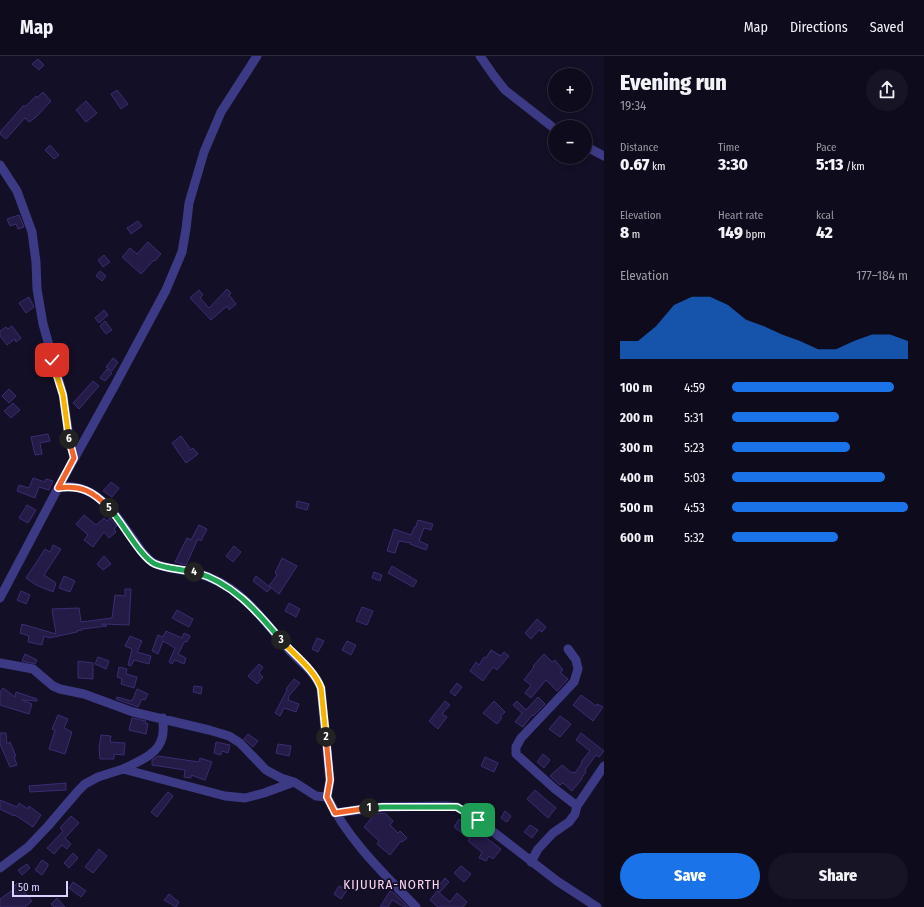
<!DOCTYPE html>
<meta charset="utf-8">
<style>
:root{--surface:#0e0b1c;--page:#171425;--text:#f1f3f6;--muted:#9b9ba3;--line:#2e2b3b;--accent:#1a73e8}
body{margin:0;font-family:"Fira Sans Condensed",sans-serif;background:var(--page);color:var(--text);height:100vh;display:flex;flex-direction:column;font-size:15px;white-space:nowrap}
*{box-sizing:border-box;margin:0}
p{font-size:13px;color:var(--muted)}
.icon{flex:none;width:22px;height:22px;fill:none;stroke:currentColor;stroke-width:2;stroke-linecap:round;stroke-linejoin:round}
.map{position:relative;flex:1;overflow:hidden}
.details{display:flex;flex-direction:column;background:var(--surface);width:320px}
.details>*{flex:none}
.controls{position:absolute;left:548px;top:12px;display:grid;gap:8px}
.controls a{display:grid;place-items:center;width:44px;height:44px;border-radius:50%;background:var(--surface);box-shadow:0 2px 6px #0003,0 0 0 1px var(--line);font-size:20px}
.scale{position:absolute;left:12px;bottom:10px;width:56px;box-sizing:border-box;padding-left:4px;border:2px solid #d9d4ff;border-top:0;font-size:11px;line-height:14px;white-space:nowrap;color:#d9d4ff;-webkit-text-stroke:3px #130f26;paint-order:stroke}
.pin{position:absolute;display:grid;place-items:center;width:34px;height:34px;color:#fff;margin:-17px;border-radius:8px;box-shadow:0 2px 6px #0006}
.km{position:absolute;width:20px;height:20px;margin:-10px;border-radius:50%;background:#222;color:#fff;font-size:11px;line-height:20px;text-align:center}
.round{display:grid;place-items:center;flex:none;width:42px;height:42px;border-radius:21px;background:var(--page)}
.summary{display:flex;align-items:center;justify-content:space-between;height:68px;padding:0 16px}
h1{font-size:22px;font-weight:800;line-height:30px}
.figures{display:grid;grid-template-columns:repeat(3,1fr);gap:6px;height:68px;padding:4px 16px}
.figures div{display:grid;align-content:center}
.figures b{font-size:17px;font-weight:800}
.figures small{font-size:11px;font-weight:400}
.figures p{font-size:11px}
.chart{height:112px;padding:8px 16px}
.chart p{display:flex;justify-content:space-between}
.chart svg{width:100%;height:72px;margin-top:4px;fill:var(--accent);opacity:.7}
.primary-button{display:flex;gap:8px;margin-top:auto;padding:8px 16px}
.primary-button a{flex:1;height:46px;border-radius:24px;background:var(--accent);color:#fff;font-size:16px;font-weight:800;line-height:46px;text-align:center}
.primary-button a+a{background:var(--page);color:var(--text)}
ul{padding:0 16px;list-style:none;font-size:13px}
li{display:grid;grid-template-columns:64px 48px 1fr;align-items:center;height:30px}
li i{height:10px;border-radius:5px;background:var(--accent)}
header{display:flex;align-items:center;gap:24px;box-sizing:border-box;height:56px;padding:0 20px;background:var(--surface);border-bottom:1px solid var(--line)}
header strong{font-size:19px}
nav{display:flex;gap:22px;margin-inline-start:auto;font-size:14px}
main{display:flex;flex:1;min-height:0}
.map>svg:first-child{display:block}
.building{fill:#241b47;stroke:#3b2d73}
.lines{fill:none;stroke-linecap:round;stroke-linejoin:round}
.street{stroke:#3d3a85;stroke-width:9}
.split-1-casing{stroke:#fff;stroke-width:8}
.split-2-casing{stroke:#fff;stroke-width:8}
.split-3-casing{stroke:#fff;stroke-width:8}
.split-4-casing{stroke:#fff;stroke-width:8}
.split-5-casing{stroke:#fff;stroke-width:8}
.split-6-casing{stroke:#fff;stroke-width:8}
.split-7-casing{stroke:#fff;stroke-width:8}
.split-1{stroke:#22a559;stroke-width:5}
.split-2{stroke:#f0652b;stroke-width:5}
.split-3{stroke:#f5b400;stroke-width:5}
.split-4{stroke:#22a559;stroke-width:5}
.split-5{stroke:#22a559;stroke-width:5}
.split-6{stroke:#f0652b;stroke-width:5}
.split-7{stroke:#f5b400;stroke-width:5}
.labels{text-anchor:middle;stroke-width:3.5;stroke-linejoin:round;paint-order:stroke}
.quarter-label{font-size:13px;letter-spacing:1px;fill:#ffd6f0;stroke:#130f26}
</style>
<header>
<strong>Map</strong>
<nav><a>Map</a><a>Directions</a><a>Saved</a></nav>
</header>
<main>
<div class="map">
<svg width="604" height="851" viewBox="0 0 604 851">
<rect width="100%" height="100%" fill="#130f26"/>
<path class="building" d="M38 3 44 9 39 14 32 8Z
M117 34 128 48 121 53 111 38Z
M43 36 51 45 36 61 29 66 25 62 6 83 0 78V76L23 50H26L36 40 37 42Z
M86 45 97 57 86 66 76 54Z
M50 89 59 99 54 103 45 94Z
M19 159 24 171 18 173 16 168 10 170 7 163Z
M138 165 142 170 131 178 127 172Z
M148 186 161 198 155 205 154 204 141 218 122 201 130 192 137 198Z
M104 199 110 206 103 211 98 204Z
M100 215 106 220 102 225 96 220Z
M227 233 231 237 229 239 236 248 229 254 227 250 211 264 190 242 199 234 203 239 200 242 209 252Z
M29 241 34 251 26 257 19 247Z
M104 254 108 259 99 267 95 262Z
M105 265 112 274 106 278 100 270Z
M12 270 21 282 16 286 15 283 7 289 0 280V275L6 271 8 273Z
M113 302 118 306 112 315 106 311Z
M107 313 112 317 105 325 100 322Z
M93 325 99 330 79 353 73 347Z
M9 333 16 340 9 347 2 340Z
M13 347 20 354 11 362 4 355Z
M48 378 50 385 40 387 42 398 35 399 31 381Z
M181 380 191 394 193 392 198 398 186 407 172 387Z
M33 422 45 426 46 423 53 425 49 434 39 431 35 442 17 435 19 429 29 432Z
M111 426 119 432 112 441 103 435Z
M297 445 309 448 307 454 296 451Z
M27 449 36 454 28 467 19 462Z
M84 459 96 469 104 462 107 465 110 462 117 470 114 473 116 476 109 482 104 476 93 491 84 484 88 479 76 468Z
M418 464 433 468 431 474 424 472 419 485 428 489 426 494 410 488 411 487 399 485 395 497 387 495 394 473 411 479 415 470 416 471Z
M199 469 207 473 201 485 198 483 186 509 175 506 187 482 191 484Z
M53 489 61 493 44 519 56 527 53 536 36 529 26 522 45 493 50 496Z
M234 490 241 496 233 506 226 500Z
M104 500 111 508 103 514 97 508Z
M282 502 297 510 279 538 269 530 277 519 275 517Z
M392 510 417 525 413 531 388 517Z
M374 516 382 519 380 525 372 522Z
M64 520 75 525 70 536 59 532Z
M256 520 271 532 267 536 253 525Z
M125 533H131L129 569 102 568 107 570 82 573V574L77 575V576L49 582 44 580 42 589 28 586 29 580 20 577 22 568 56 578 52 553 79 552 81 566 112 562 115 539 125 540Z
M21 535 30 539 26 548 17 544Z
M289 547 300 553 296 561 285 555Z
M362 551 373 555 367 569 356 565Z
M177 554 193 563 189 571 172 562Z
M537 563 546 571 542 576 539 574 531 583 525 577Z
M166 575 182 582 184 577 190 580 187 586 185 585 178 598 186 602 184 608 175 604 172 608 169 606 175 592 163 585 158 598 152 595 158 579 163 581Z
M130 580 142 585 137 596 151 600 149 608 134 604 131 610 128 609 132 593 125 590Z
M317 582 324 585 318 596 312 593Z
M347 585 356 589 351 599 342 594Z
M491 594 501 600 504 596 509 600 497 614 493 611 483 625 470 615 476 606 479 609 484 601 486 602Z
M25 598 37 604 35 608 22 605Z
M544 598 552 606 555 604 563 614 560 616 568 623 557 635 546 624 531 642 525 637 531 629 524 624 534 611 533 610Z
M98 601 109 605 106 613 95 608Z
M78 605 93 607V623L78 622Z
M259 608 263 611 259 617 263 621 257 628 248 620Z
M119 611 127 613 126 618 137 621 134 632 121 628 122 623 117 621Z
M294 623 300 627 288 641 289 642 288 644 299 648 296 656 284 652 280 660 275 657 287 634 286 633Z
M457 627 462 631 455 640 450 636Z
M194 630 202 631 201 638 193 636Z
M3 632 15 641 16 636 37 643V645L22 644 32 648 29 658 0 649V636Z
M137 633 148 638 145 644 142 643 138 651 116 643 117 641 132 645Z
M581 639 596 650 597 648 603 651 593 665 573 649Z
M538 641 545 648 533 660 532 659 523 671 515 666 522 657 513 649 517 645 526 654Z
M445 645 450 649 442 658 447 661 438 673 429 665Z
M494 645 505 656 500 661 502 662 497 668 483 657Z
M58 659 68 663 64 672 72 676 65 698 49 693 55 674 52 673Z
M560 660 571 668 560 681 549 673Z
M132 662 146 665 145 667 148 668 146 678 129 674Z
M0 677H6L7 688 10 686 16 700 14 701 17 709 10 711 0 688Z
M581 677 604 695 599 701 596 699 585 714 586 716 581 723H582L572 735 563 727 560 729 550 720 562 709 572 717 573 716 575 717 582 707 581 706 590 695 576 684Z
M248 678 258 685 253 691 244 683Z
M101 679 111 680 110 686 125 687 124 699 114 698V703H100L99 692Z
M216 686 230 689 228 697 222 695 221 699 214 697Z
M278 688 291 690 289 700 276 697Z
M543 698 550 704 544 712 537 706Z
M158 700 199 706 200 702 212 706 205 724 191 719V722L184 721 185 714 152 709V704Z
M485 701 498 707 494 716 481 710Z
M66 727V734L30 736 29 730Z
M535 734 556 752 548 762 527 743Z
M168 736 173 740 157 761 151 756Z
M0 744 17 751 19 747 28 753 29 750 41 759 33 771 15 759 14 760 0 753Z
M505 755 511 760 507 766 501 762Z
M385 757 393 765 390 769 398 777 400 775 407 782 402 786 401 785 390 799 377 788 379 785 364 771 375 758Z
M71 760 79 767 65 782 71 788 67 793 62 789 54 798 47 792 63 775 60 772Z
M459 763 475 775 476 774 501 793 493 803 489 800 486 805 479 802 482 796 468 785 470 783 454 771Z
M530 769 538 774 532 782 524 776Z
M99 793 107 800 93 817 85 811Z
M73 797 78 802 69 812 64 807Z
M42 804 48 808V810L42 819 35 814Z
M27 808 30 812 22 819 18 814Z
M461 810 471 818 464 826 454 817Z
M445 822 449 826 440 836 436 833Z
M73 826 86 835 81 841 69 832Z
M17 827 32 845 25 851H0V843L14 833 13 831Z
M339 830 347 834 341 843 334 838Z
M390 835 394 837 408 851H404L392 844 388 851H380Z
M437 835 450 846 457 837 467 846 463 851H438L430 844Z
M169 838 179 846 176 851 164 844Z
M57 842 65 851H54L51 848Z"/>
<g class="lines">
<path class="street" d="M480 0 494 20 505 34 555 73
M585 90 604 100
M0 109 17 135 32 176 36 206 37 233 43 268 63 339 69 381 74 402
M58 432C62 431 68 430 73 431 101 434 118 462 133 483 138 491 144 500 152 506 161 512 177 513 187 515 196 517 205 519 213 523 246 537 267 569 290 595 301 607 315 616 321 632L330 724 327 741
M0 542 58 432 115 329 166 234 182 196 186 173 189 147 204 96 221 56 257 0
M568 593 576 604 578 613 574 626 521 682 516 691V698L555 733 577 750
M0 607 33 613 53 630 60 633 84 638 133 656 209 674 229 680 240 687 266 714 281 722 294 726
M123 713C137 706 158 699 162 682 164 676 163 668 163 662
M335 757 383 751 445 750 457 751 478 764 557 825 597 851
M531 806 538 793 553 777 569 766 575 758 577 750 604 710
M0 812 28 791 48 770 78 735 85 728 98 721 123 713 225 740 245 742 264 737 294 726 316 740 327 741C350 786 382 816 416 851"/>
</g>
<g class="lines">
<g class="split-1-casing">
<path id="split-1" d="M369 752 383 751H457L478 764"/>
</g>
<g class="split-2-casing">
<path id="split-2" d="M326 681 330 724 327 741 335 757 369 752"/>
</g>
<g class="split-3-casing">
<path id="split-3" d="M281 584C294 599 314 613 321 632L326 681"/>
</g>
<g class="split-4-casing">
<path id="split-4" d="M194 516C232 526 257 555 281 584"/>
</g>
<g class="split-5-casing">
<path id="split-5" d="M109 452C122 465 140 501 155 508 167 513 181 513 194 516"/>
</g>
<g class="split-6-casing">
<path id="split-6" d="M69 383 74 402 58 432C81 429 93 435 109 452"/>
</g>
<g class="split-7-casing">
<path id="split-7" d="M52 304 63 339 69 383"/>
</g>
<use href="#split-1" class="split-1"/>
<use href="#split-2" class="split-2"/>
<use href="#split-3" class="split-3"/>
<use href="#split-4" class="split-4"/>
<use href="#split-5" class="split-5"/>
<use href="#split-6" class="split-6"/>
<use href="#split-7" class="split-7"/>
</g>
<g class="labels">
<g class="quarter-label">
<text x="392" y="833">KIJUURA-NORTH</text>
</g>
</g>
</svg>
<div class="controls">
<a>+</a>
<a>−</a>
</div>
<div class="scale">50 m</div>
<div class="pin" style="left:478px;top:764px;background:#1e9e55"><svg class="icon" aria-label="arrive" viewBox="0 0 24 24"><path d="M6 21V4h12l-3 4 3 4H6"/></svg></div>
<div class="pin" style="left:52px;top:304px;background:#d93025"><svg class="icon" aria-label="check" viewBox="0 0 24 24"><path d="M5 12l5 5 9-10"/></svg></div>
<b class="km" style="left:369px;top:752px">1</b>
<b class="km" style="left:326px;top:681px">2</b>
<b class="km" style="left:281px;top:584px">3</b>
<b class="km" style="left:194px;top:516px">4</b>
<b class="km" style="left:109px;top:452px">5</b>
<b class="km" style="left:69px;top:383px">6</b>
</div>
<section class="details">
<div class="summary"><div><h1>Evening run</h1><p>19:34</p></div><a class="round"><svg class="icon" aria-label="share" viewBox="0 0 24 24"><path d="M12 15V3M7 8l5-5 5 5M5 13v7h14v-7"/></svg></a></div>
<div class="figures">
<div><p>Distance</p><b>0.67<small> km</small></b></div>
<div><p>Time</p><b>3:30</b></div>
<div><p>Pace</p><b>5:13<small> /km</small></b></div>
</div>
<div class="figures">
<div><p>Elevation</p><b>8<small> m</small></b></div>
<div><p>Heart rate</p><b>149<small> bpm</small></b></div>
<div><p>kcal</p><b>42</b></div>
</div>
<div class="chart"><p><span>Elevation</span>177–184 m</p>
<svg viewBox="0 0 160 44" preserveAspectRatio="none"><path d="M0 44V33L10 33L20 24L30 11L40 6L50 6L60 11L70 20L80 24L90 29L100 33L110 38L120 38L130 33L140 29L150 29L160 33V44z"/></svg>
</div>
<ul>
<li><b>100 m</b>4:59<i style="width:92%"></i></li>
<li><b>200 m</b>5:31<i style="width:61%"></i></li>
<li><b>300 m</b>5:23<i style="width:67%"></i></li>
<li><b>400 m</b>5:03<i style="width:87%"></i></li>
<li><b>500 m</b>4:53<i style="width:100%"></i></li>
<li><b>600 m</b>5:32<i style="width:60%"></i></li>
</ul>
<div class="primary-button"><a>Save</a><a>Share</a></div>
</section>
</main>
